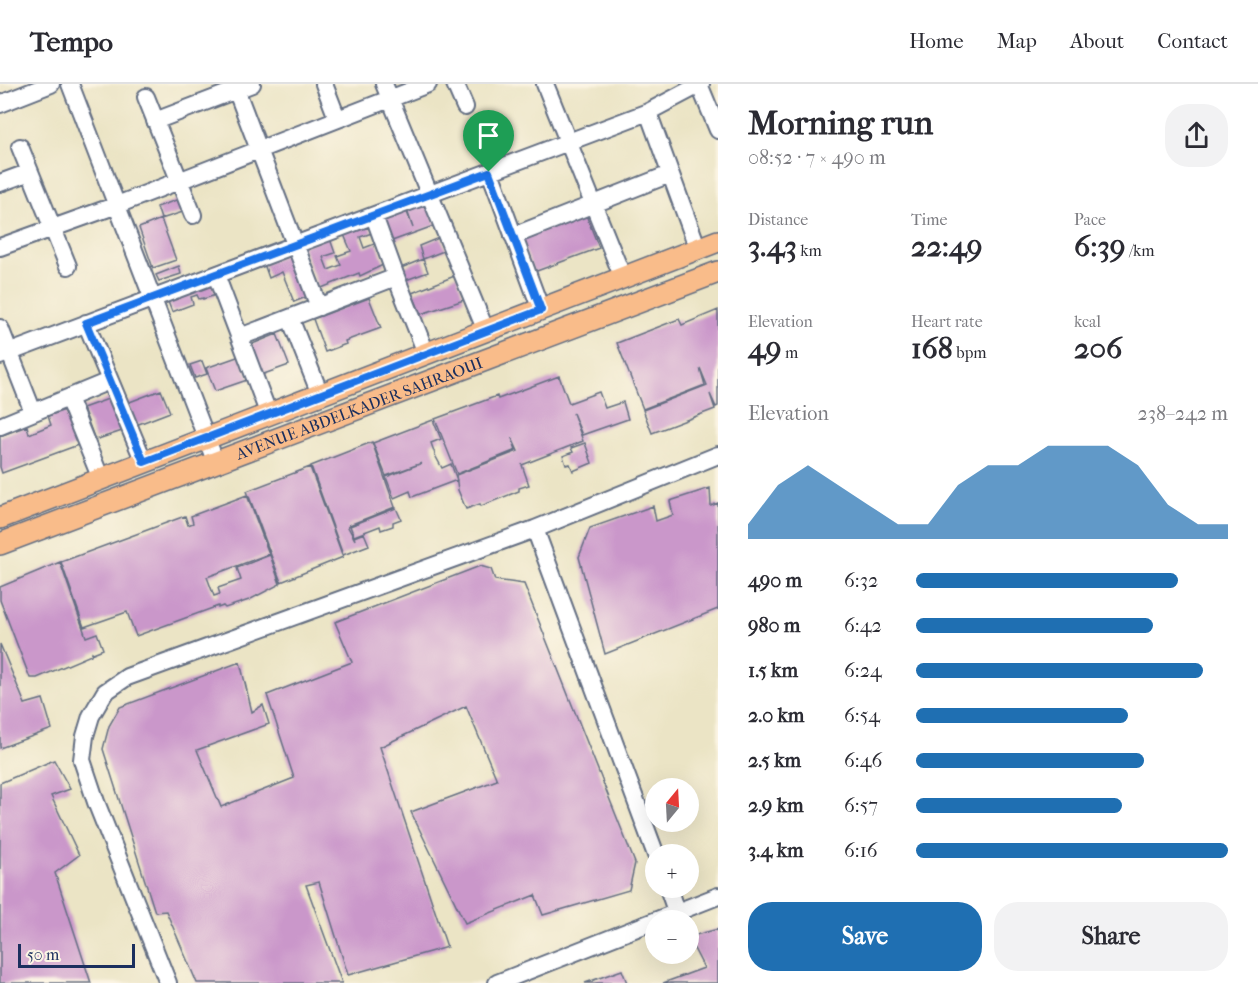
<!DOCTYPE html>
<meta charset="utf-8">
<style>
:root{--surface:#fff;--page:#f2f2f3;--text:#2b2b33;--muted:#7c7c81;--line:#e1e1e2;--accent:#1f6fb2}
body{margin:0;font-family:"IM FELL French Canon",serif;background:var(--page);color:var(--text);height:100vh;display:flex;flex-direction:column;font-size:22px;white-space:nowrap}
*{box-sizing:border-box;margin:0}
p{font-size:20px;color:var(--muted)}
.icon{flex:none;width:33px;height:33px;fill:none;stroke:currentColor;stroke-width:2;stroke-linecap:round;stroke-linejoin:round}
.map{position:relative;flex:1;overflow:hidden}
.drawer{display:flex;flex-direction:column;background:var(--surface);width:540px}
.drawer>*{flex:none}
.needle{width:39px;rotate:18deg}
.tools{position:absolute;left:645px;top:694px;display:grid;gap:12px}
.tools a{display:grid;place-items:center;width:54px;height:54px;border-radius:50%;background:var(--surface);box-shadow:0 6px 24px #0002;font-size:30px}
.scale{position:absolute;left:18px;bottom:15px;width:117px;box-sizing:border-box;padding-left:6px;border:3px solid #1b2f5e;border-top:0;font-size:16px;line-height:21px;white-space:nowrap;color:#1b2f5e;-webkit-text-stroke:4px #fcf5e5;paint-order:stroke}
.pin{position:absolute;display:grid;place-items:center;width:51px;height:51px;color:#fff;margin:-62px -26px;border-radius:50% 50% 50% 0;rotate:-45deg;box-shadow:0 0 6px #0007}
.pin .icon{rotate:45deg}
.round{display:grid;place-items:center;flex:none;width:63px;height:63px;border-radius:24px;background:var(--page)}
.summary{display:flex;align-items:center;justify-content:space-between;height:102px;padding:0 30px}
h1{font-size:33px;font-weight:800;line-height:45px}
.stats{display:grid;grid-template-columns:repeat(3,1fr);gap:9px;height:102px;padding:6px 30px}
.stats div{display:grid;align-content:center}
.stats b{font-size:30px;font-weight:800}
.stats small{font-size:16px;font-weight:400}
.stats p{font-size:16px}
.chart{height:168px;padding:12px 30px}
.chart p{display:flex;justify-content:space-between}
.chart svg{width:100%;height:108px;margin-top:6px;fill:var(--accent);opacity:.7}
.primary-button{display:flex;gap:12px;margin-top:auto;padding:12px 30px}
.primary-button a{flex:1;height:69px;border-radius:24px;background:var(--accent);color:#fff;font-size:24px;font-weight:800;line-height:69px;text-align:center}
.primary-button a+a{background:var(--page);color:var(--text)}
ul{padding:0 30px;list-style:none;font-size:20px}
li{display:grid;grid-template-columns:96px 72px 1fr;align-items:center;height:45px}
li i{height:15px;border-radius:8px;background:var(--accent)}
header{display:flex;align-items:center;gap:36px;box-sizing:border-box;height:84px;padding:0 30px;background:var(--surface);border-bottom:2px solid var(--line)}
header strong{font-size:28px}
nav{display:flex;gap:33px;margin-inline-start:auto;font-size:21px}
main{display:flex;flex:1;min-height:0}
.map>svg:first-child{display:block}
.building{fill:#ca97ca}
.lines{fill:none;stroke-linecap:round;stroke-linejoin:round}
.minor-casing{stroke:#646e82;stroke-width:20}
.major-casing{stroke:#646e82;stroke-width:24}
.minor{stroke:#fff;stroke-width:16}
.major{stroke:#f9bc8a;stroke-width:21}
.route-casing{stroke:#fff;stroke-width:12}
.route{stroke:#1a73e8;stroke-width:8}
.labels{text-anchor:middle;stroke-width:6;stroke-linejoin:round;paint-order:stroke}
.street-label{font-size:16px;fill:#1b2f5e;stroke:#fcf5e5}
</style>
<header>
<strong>Tempo</strong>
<nav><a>Home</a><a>Map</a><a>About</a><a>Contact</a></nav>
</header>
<main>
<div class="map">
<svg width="718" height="899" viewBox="0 0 718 899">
<rect width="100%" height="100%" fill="#fcf5e5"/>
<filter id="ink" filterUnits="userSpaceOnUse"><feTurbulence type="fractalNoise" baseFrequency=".0167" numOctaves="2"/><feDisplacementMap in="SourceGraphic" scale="12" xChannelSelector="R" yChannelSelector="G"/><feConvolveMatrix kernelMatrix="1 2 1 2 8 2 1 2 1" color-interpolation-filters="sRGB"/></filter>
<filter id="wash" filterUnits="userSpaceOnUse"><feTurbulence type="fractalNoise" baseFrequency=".008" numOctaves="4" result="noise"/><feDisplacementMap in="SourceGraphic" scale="24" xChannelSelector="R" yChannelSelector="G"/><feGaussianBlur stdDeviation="1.35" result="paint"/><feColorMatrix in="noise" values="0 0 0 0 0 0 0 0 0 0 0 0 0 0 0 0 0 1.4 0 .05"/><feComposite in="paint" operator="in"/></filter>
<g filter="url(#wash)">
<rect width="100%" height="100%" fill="#ebe4c5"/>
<g id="blocks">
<path class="building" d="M179 115 183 128 161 135 157 123Z
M426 116 436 141 392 157 381 132 405 123 413 144 406 123Z
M586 131 599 164 534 188 520 154Z
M161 135 176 176 153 184 139 144Z
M369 139 372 149 360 153 364 164 377 159 385 180 360 192 359 189 319 205 302 162 329 152 335 169 323 173 328 186 341 181 337 172 351 167 342 146Z
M441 153 446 166 423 175 428 188 406 196 401 184 423 175 419 162Z
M289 169 306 213 294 218 282 188 269 194 264 180Z
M179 182 181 190 159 197 156 191Z
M457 191 464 216 421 230 412 209Z
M211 197 216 211 203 215V214L199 215 197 211 191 213 193 220 172 228 167 215Z
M369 214 381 244 345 257 346 260 325 268 313 235Z
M718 226V322L716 323 710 310 715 325 652 349 643 326 707 301 700 284 705 301 643 325 617 259 679 235 682 241Z
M277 250 289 281 261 291 250 261Z
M240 272 250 295 215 307 206 284Z
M202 277 207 290 195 294 190 281Z
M559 292 569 319 599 308 605 324 623 318 628 335 582 351 573 329 583 357 522 381 529 401 519 404V407L481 422 480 420 466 425 458 406 456 391 518 367 512 354 516 366 457 390 435 335 497 312 498 315Z
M161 306 170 328 136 341 127 319Z
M111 314 122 347 95 356 83 324Z
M65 326 78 361 2 389 0 383V352L27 342 29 350 51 341 48 332Z
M433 336 441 355 431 359 436 373 442 384 451 380 457 396 412 413 410 407 394 414 386 393 422 379 386 392 373 359Z
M372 358 395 423 349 441 348 443 355 456 354 453 364 449 369 461 343 471 311 382Z
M585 359 592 379 573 387 570 380 566 381 563 372 573 368 571 364Z
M310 383 343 473 281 498 247 407Z
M710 404 711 422 718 419V525L605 570 579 473 590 444 653 422 656 437 673 431 670 417Z
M247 411 269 470 207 493 214 512 220 510 218 504 241 496 237 484 270 471 280 500 249 516 225 524 223 522 218 524V522L136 552 127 528 84 543 61 478 185 432 188 441 193 439 191 432Z
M396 424 401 435 393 438V442L381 446 380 442 354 452 350 442Z
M60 478 86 553 97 549 103 565 93 569 92 568 91 571 37 594H30L0 516V503Z
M480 482 491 485 495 496 524 500 635 779 629 806 543 831 535 811 465 839 411 728 497 696 466 622 380 663 447 863 348 891 319 798 306 801 342 899H197L166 827 155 828 103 665 109 642 120 623 240 578 252 628 263 621 269 640 197 666 221 723 294 694 267 611 352 578 335 538Z
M0 560 25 620 43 615 52 645 0 664Z
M54 676 70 705 51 712 79 771 55 789 91 899H0V699Z
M718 845V899H663L704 884 688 853Z
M622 886 627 899H585Z"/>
</g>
</g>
<g filter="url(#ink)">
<use href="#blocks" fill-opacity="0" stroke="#646e82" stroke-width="1.5"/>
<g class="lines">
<g class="minor-casing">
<path id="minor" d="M70 0 216 379
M234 0 319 223
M324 0 337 34
M384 0 486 247
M455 0 465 23
M545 0 623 194
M699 0 718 46
M146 13 193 131
M0 20 51 0
M648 28 698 165
M155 37 252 0
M20 63 68 182
M490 88 541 226
M0 99 30 88
M374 132 396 193 426 269
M513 152 670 90
M0 163 117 121 428 0
M216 191 269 331
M290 234 320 310
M86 239 144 378
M0 244 33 328
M240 253 396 193
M0 272 648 28 701 0
M68 314 101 395
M0 342 109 297
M535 445 656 771
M668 804 676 827
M168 899 96 718 82 676 85 652 91 632 105 608 127 593 535 445 718 371
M497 899 718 812"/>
</g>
<g class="major-casing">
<g id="major">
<path d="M0 434 718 157"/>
<path id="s1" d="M0 460 718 188"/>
</g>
</g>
<use href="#minor" class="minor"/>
<use href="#major" class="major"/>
</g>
</g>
<g class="lines" filter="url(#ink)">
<g class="route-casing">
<path id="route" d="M489 88 541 226 144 378 86 239Z"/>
</g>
<use href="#route" class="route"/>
</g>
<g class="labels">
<g class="street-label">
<text dy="6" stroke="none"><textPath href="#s1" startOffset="384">AVENUE ABDELKADER SAHRAOUI</textPath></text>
</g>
</g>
</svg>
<div class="tools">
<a><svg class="needle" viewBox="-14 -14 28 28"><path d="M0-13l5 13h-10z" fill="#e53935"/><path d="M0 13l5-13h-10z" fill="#7c7c81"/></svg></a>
<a>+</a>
<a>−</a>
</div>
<div class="scale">50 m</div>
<div class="pin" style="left:489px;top:88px;background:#1e9e55"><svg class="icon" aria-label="arrive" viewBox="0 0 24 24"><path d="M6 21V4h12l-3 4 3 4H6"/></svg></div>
</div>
<section class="drawer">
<div class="summary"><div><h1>Morning run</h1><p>08:52 · 7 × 490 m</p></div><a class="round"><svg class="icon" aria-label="share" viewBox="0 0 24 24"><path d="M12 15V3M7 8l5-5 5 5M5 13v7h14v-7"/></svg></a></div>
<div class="stats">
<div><p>Distance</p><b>3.43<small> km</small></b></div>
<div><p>Time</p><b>22:49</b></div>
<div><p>Pace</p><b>6:39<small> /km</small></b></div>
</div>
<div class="stats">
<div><p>Elevation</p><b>49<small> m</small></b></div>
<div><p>Heart rate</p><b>168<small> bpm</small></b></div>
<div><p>kcal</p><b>206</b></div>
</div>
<div class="chart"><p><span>Elevation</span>238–242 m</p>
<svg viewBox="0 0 160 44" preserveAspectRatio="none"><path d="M0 44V38L10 22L20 14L30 22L40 30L50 38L60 38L70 22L80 14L90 14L100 6L110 6L120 6L130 14L140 30L150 38L160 38V44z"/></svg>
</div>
<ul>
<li><b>490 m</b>6:32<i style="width:84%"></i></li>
<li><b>980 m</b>6:42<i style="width:76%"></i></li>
<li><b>1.5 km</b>6:24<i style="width:92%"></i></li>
<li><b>2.0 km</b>6:54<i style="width:68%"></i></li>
<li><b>2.5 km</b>6:46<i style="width:73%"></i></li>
<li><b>2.9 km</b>6:57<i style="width:66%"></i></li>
<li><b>3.4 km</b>6:16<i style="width:100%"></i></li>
</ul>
<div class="primary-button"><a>Save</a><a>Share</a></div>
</section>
</main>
